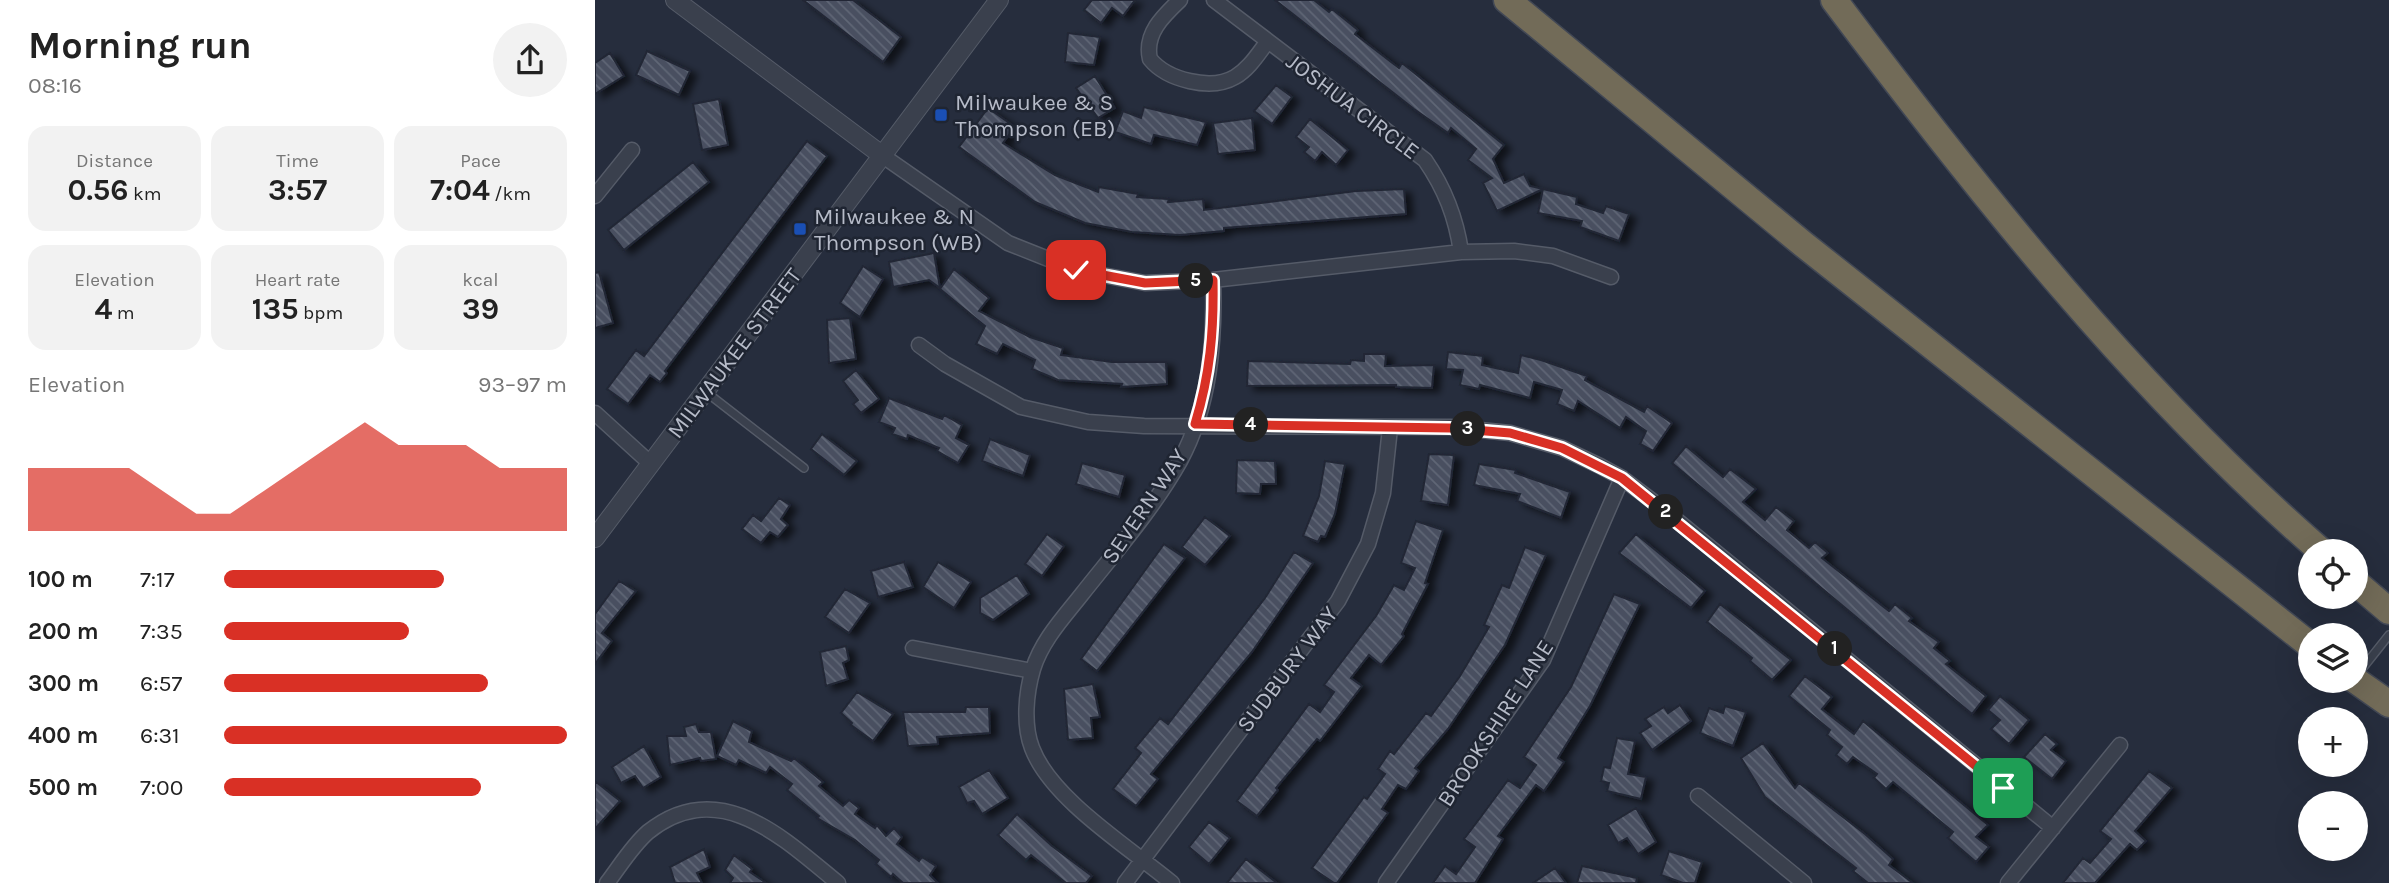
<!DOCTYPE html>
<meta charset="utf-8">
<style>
:root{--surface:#fff;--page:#f2f2f2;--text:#222;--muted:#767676;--accent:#d93025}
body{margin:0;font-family:Karla,sans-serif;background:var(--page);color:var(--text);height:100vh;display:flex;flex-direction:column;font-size:26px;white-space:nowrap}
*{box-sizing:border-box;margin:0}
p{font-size:23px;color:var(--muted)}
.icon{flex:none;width:38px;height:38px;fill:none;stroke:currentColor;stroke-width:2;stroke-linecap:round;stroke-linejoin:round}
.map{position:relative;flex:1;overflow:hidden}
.panel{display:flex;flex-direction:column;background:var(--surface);width:595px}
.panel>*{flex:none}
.controls{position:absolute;left:1703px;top:539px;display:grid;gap:14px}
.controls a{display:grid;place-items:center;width:70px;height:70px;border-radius:50%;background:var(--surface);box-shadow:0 7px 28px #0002;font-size:35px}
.pin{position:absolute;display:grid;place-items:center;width:60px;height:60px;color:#fff;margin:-30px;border-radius:14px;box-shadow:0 4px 10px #0006}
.km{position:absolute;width:35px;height:35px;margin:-18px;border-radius:50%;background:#222;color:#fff;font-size:19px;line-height:35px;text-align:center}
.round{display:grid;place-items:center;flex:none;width:74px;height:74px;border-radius:37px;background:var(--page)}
.overview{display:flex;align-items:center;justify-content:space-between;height:119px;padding:0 28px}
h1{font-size:38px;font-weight:700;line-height:52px}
.stats{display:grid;grid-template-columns:repeat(3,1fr);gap:10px;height:119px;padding:7px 28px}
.stats div{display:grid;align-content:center;border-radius:18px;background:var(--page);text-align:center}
.stats b{font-size:30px;font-weight:700}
.stats small{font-size:19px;font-weight:400}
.stats p{font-size:19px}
.chart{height:196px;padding:14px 28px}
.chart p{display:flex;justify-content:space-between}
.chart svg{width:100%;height:126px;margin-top:7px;fill:var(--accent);opacity:.7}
ul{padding:0 28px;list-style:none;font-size:23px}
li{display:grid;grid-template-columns:112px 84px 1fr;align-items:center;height:52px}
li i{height:18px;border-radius:9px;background:var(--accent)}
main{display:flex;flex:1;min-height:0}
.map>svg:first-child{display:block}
.building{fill:url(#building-back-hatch);stroke:#212734;stroke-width:2;filter:url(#shadow)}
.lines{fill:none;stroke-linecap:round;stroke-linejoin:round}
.service-casing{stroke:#555b68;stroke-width:10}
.minor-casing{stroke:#555b68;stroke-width:17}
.tertiary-casing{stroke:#555b68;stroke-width:20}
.motorway-casing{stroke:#424855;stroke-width:29}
.service{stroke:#3a404d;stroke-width:7}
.minor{stroke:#3a404d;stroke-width:14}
.tertiary{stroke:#3a404d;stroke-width:18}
.motorway{stroke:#726b58;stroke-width:26}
.route-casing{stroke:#fff;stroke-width:14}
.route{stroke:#d93025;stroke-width:9}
.transit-dot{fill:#1a4fb4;stroke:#1f2532;stroke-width:2.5}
.labels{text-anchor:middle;stroke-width:5;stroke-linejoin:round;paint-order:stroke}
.poi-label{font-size:23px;fill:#b6bbc8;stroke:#1f2532;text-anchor:start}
.street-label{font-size:23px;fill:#b6bbc8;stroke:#1f2532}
</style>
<main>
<section class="panel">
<div class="overview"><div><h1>Morning run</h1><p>08:16</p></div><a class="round"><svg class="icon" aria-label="share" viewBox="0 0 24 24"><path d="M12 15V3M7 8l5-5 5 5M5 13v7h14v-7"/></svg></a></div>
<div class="stats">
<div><p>Distance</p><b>0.56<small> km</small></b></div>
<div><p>Time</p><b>3:57</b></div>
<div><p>Pace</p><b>7:04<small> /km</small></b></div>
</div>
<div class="stats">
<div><p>Elevation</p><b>4<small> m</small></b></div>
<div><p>Heart rate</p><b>135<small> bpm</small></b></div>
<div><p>kcal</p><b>39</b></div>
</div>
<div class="chart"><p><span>Elevation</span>93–97 m</p>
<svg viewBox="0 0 160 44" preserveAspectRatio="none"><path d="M0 44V22L10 22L20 22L30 22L40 30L50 38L60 38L70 30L80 22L90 14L100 6L110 14L120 14L130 14L140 22L150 22L160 22V44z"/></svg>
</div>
<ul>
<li><b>100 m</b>7:17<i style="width:64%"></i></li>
<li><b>200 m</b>7:35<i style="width:54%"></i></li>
<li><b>300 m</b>6:57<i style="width:77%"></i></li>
<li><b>400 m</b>6:31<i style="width:100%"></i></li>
<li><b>500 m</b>7:00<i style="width:75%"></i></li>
</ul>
</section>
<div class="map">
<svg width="1794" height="883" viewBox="0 0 1794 883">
<defs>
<pattern id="building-back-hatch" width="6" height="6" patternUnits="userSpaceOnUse" patternTransform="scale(1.75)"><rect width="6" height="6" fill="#484f60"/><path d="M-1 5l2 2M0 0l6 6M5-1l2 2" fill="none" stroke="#606675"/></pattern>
<filter id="shadow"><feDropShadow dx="7" dy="4" stdDeviation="3.5" flood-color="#0009"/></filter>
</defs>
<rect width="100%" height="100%" fill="#262d3d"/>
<path class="building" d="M208 0H258L306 37 288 62Z
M497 0H540L528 16 517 8 506 23 489 10Z
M680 0H719L734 12 737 9 763 30 760 34 804 68 807 63 909 145 898 159 909 183 929 174 935 186 948 189 902 211 888 183 897 178 873 160 881 149 856 128 853 133 819 109Z
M473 33 505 37 499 65 470 62Z
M52 51 95 71 84 95 41 75Z
M15 53 29 76 0 94V63Z
M500 76 520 108 503 118 481 88Z
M681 85 697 97 677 124 659 111Z
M124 99 133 145 107 150 98 104Z
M549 107 611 122 602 145 559 135 556 144 520 132 528 111 546 118Z
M393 108 420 127 408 143 460 175 503 192 504 187 543 194 542 197 574 199 573 202 608 199 609 210 761 191 809 189 811 214 629 228V231L585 235 537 232 490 223 440 202 364 147Z
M657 118 660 150 623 154 618 123Z
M715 119 753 150 741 165 727 152 720 161 709 152 714 147 701 137Z
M212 141 232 156 70 371 72 373 65 382 55 375 33 404 12 389 41 350 49 356Z
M98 162 114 182 29 250 13 230Z
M948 189 982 197 981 204 1008 213 1011 206 1034 214 1024 241 985 227 987 221 943 213Z
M339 253 345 288 334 280 298 287 294 262Z
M268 266 288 279 265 317 245 303Z
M359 269 394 298 384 311 435 337 468 348 466 355 517 362H571L572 384 526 387 527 384 463 380 437 369 440 360 408 344 402 354 381 344 390 326 345 289Z
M4 272 18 323 0 328V273Z
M255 318 261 359 234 363 232 320Z
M853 352 888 356 887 365 923 373 926 355 946 360 992 376 990 380 1049 412 1052 406 1077 423 1058 451 1045 444 1051 431 1031 417 1025 428 983 401 979 411 962 404 967 390 939 382 935 398 885 385 884 389 865 385 868 370 851 369Z
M769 354H791L790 366 839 365 837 388 801 387V385L652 386 653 361 755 364 756 360 769 361Z
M261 370 284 399 266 413 258 404 263 400 248 381Z
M294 398 347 419 349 415 367 425 361 438 374 445 363 463 342 451 344 448 313 435 312 439 297 434 300 428 284 422Z
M227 434 262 461 249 475 216 449Z
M395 439 435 455 428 476 387 461Z
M1091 446 1128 477 1135 469 1161 489 1148 502 1170 520 1181 507 1199 521 1192 530 1214 548 1220 542 1233 553 1227 558 1294 611 1300 604 1317 618 1314 621 1344 642 1339 648 1355 661 1351 664 1391 696 1377 714 1077 463Z
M834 454 859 455 853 505 826 501Z
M642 460 680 461 681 484H666L665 494 641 493Z
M730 461 750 464 740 514 730 537 726 536 723 542 708 536 724 496Z
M487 463 530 475 524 497 481 484Z
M884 464 921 470 920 473 975 492 966 518 922 501 925 494 879 485Z
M184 498 195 505 186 519 193 525 183 537 175 532 166 543 147 529 158 515 166 521Z
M610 517 635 536 610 565 587 547Z
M821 521 848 530 830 583 833 584 807 634 809 636 786 665 774 655 756 678 767 686 725 741 722 739 681 788 683 790 662 816 642 801 714 704 725 712 739 692 729 685 781 616 799 585 809 590 820 568 806 563Z
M452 534 469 546 447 576 430 564Z
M1041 534 1110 591 1096 608 1024 553Z
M569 544 590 558 502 671 486 659Z
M930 547 951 555 910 645 853 729 820 768 824 771 811 789 803 785 787 809 793 813 742 883H739L717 868 769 797 772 799 790 774 783 769 795 751 799 754 831 713 836 716 865 676 894 627 889 625 907 585 914 588Z
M699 552 718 563 657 652 556 774 563 779 541 806 518 789 546 753 540 748 565 718 573 724 670 598Z
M309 562 318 587 283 597 276 571Z
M343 562 376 582 359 608 328 587Z
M422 575 434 594 398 620 385 613V598Z
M24 581 41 591 7 633 17 641 0 664V614Z
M250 589 275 603 254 633 230 617Z
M1019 594 1045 604 995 706 963 758 969 762 949 791 941 785 903 836 908 839 880 883H838L850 866 861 874 880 847 869 839 885 818 913 780 925 788 941 765 929 757 976 687Z
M1125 604 1196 660 1177 680 1155 661 1157 658 1112 622Z
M251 646 254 660 248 663 253 679 231 686 225 652Z
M1210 676 1237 697 1227 709 1259 734 1268 721 1393 825 1381 837 1394 847 1381 862 1353 838 1358 832 1298 782 1291 789 1279 778 1282 774 1258 757 1252 764 1241 755 1247 747 1232 735 1235 730 1194 696Z
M498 684 505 717 496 718 498 738 473 740 469 689Z
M262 692 298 714 278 741 256 725 257 723 246 713Z
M1405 696 1434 720 1414 744 1396 729 1405 720 1393 710Z
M1085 705 1096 721 1057 750 1045 733 1056 726 1050 719 1069 707 1073 713Z
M1130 706 1151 712 1138 746 1105 733 1114 708 1128 713Z
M371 707H394L395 733 342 737 343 744 313 746 308 712H370Z
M138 721 157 731 154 742 196 761 199 758 228 782 224 786 248 806 254 800 264 808 260 814 280 828 282 825 291 836 299 828 307 837 302 844 324 861 327 857 341 866 335 875 343 883H308L298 874 296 877 281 864 284 860 260 840 222 818 224 816 192 790 197 784 175 767 171 773 144 760 141 765 122 756Z
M101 724 104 732H116L121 759 106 761 105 758 75 765 72 736H91L89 727Z
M1450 734 1462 744 1456 750 1471 761 1457 779 1429 757Z
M1022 738 1040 741 1033 774 1051 777 1046 799 1012 791 1014 783 1006 781 1009 767 1015 768Z
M1168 743 1200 788 1204 783 1270 834 1298 859 1294 865 1318 883H1273L1258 871 1261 868 1170 797 1146 758Z
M49 746 66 777 48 788 40 776 26 783 17 767Z
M394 770 413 798 387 814 379 801 372 803 364 787Z
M1554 771 1577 788 1540 831 1551 841 1542 850 1535 844 1500 883H1468L1488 858 1495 863 1516 839 1505 831Z
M0 781 25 801 0 829Z
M1041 808 1061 842 1043 854 1032 838 1023 843 1013 825Z
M422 814 457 846 497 876 491 883H471L436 855 431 860 403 835Z
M614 822 635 838 614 864 594 847Z
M109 849 115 867 102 873 107 883H80L75 867Z
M1074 851 1107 862 1100 883H1088L1066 875Z
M139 855 157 869 155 872 171 883H135L138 878 130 870Z
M651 859 682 883H632Z
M987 866 1042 878 1041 883H982Z
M960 868 971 883H938Z"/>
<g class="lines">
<g class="service-casing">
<path id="service" d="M111 392 209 468
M1763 674 1794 635"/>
</g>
<g class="minor-casing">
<path id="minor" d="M585 0C568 16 549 34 555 59 572 80 616 91 640 77 654 69 663 54 673 41L619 0
M673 41 830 160C850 189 861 217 866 252
M288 156 413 243 481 270 550 283 618 280 866 252 919 251 958 256 1016 277
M0 196 37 150
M324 345 350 364 426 407 493 422 549 426 855 427 915 433 967 448 1005 466 1027 478 1068 509 1458 828
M0 413 56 464
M318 648 437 671
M1103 796 1209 883
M12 883C25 866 37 846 53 832 124 775 188 838 243 883
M530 883 743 601 773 544 788 493 795 428
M577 883C535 848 456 799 437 748 428 724 431 693 438 669 447 640 469 617 487 594 521 551 558 509 585 461 615 406 620 341 618 280
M791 883 948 660 1027 478
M1413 883 1525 745"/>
</g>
<g class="tertiary-casing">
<path id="tertiary" d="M80 0 288 156
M0 538 404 0"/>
</g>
<g class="motorway-casing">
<path id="motorway" d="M912 0 1208 244 1715 645
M1239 0C1387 197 1540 389 1726 551
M1760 582 1794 611
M1760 680 1794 704"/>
</g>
<use href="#service" class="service"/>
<use href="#minor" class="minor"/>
<use href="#tertiary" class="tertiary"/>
<use href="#motorway" class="motorway"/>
</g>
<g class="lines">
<g class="route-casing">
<path id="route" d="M481 270 550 283 618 280C619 331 615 375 600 424L855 428 915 433 967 448 1027 478 1408 788"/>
</g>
<use href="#route" class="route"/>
</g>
<g class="transit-dot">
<rect x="339" y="108" width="14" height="14" rx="3.5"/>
<rect x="198" y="222" width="14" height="14" rx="3.5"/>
</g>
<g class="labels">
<g class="poi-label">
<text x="360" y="110">Milwaukee &amp; S<tspan x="360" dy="26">Thompson (EB)</tspan></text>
<text x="219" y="224">Milwaukee &amp; N<tspan x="219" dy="26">Thompson (WB)</tspan></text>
</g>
<g class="street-label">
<text transform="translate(758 106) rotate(37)" y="8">JOSHUA CIRCLE</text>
<text transform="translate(139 353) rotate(-53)" y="8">MILWAUKEE STREET</text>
<text transform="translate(549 506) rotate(-56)" y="8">SEVERN WAY</text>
<text transform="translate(692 669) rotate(-53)" y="8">SUDBURY WAY</text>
<text transform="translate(900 723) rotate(-57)" y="8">BROOKSHIRE LANE</text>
</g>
</g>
</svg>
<div class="controls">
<a><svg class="icon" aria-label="locate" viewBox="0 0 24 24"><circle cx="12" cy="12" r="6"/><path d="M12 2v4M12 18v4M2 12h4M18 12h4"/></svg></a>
<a><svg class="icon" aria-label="layers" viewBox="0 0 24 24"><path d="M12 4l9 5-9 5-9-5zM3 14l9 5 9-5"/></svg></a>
<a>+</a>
<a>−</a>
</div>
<div class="pin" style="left:1408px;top:788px;background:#1e9e55"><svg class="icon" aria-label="arrive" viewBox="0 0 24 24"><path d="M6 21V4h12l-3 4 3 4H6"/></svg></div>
<div class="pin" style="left:481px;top:270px;background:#d93025"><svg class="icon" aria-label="check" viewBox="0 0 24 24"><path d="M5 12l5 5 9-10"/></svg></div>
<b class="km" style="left:1240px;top:649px">1</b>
<b class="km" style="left:1071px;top:512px">2</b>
<b class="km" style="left:873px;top:429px">3</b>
<b class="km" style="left:656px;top:425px">4</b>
<b class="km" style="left:601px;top:281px">5</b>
</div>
</main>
